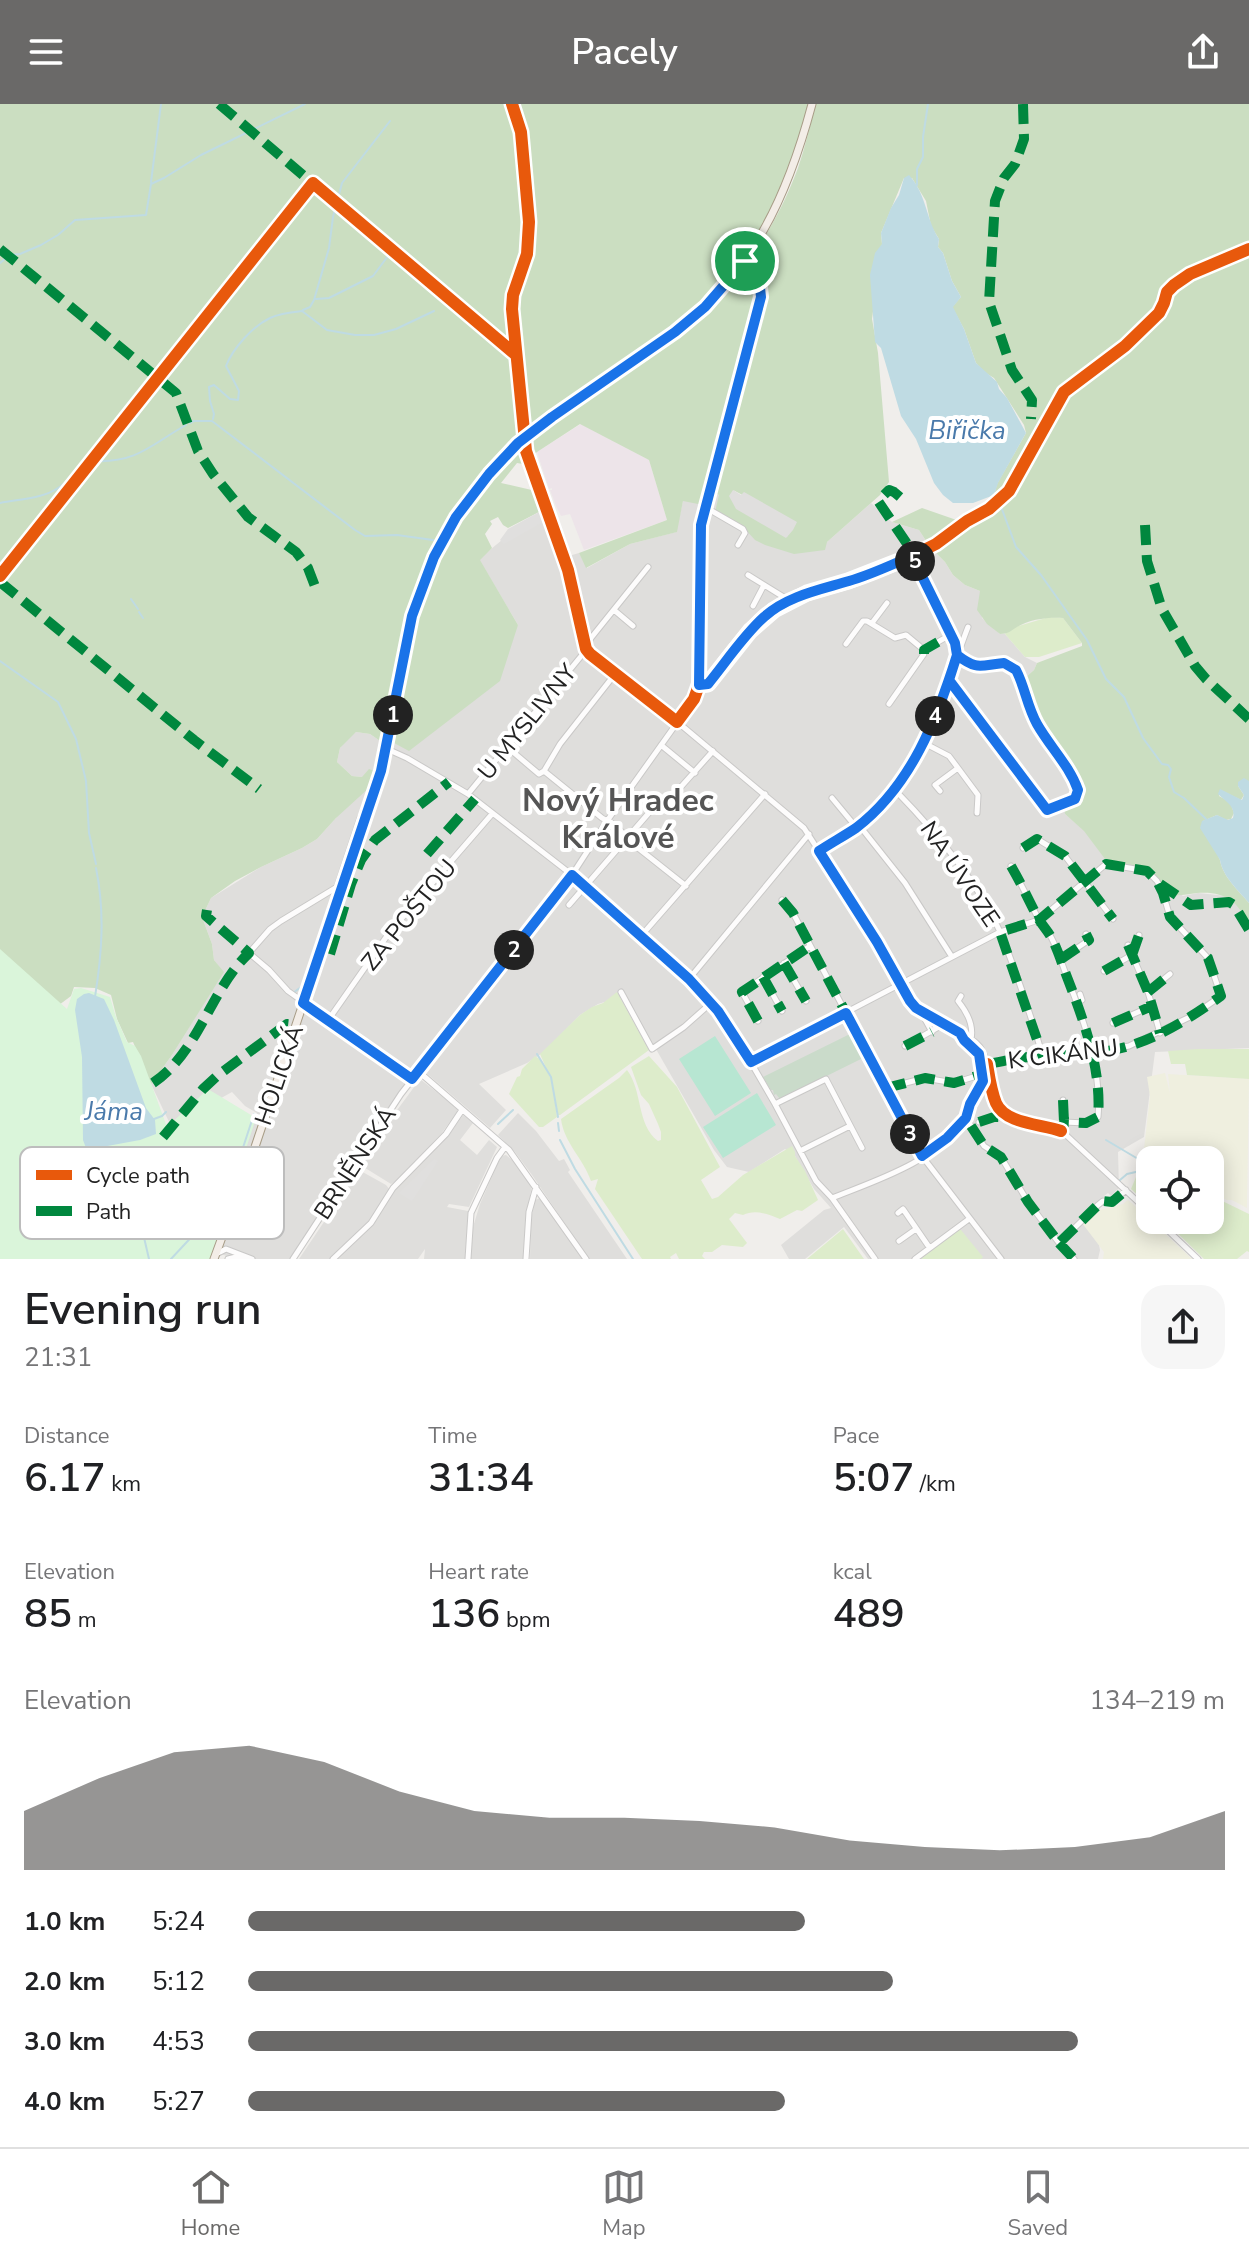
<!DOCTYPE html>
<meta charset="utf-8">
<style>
:root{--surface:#fff;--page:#f6f6f6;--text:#202124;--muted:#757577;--line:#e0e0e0;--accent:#6a6968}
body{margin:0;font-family:"Nunito Sans",sans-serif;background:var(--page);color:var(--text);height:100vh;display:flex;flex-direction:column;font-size:30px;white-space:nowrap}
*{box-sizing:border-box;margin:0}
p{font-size:26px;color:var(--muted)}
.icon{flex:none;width:44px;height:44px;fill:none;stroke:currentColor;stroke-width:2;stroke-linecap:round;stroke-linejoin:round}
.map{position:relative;height:1155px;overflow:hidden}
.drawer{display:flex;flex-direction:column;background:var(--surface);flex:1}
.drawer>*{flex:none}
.fabs{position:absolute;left:1136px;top:1042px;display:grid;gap:16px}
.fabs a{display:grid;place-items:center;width:88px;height:88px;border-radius:16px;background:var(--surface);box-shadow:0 4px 20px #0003;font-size:40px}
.pin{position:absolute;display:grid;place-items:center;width:68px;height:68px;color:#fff;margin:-34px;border:4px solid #fff;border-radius:50%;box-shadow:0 2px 8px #0007}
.km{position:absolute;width:40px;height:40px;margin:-20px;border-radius:50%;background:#222;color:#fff;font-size:22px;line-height:40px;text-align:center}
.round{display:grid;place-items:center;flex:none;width:84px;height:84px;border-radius:24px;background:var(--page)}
.headline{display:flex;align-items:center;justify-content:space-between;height:136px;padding:0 24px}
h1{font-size:44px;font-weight:600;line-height:60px}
.metrics{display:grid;grid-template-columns:repeat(3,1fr);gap:12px;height:136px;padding:8px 24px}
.metrics div{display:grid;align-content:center}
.metrics b{font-size:40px;font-weight:600}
.metrics small{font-size:22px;font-weight:400}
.metrics p{font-size:22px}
.chart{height:224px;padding:16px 24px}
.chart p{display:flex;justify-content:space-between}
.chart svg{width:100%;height:144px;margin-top:8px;fill:var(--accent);opacity:.7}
ul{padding:0 24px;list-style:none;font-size:26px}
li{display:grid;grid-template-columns:128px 96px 1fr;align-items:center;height:60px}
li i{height:20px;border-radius:10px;background:var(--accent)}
header{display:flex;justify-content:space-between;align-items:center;height:104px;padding:0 24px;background:var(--accent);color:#fff;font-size:36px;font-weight:600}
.menu{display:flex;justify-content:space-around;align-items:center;height:112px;border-top:2px solid var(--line);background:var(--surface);font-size:22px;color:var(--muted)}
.menu a{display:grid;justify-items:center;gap:4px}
.menu .active{color:var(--accent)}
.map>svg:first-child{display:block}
.residential{fill:#dfdedc}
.industrial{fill:#ede4e9}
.farmland{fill:#efefdf}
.grass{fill:#ddeccb}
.forest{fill:#cbdec1;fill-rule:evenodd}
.cemetery{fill:#cadbca}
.park{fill:#daf5da}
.pitch{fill:#b7e6d2}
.parking{fill:#e0dfde}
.water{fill:#bfdbe3}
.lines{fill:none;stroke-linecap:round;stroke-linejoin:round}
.stream{stroke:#bfdbe3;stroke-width:2}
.minor-casing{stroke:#c9c8c7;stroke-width:7}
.major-casing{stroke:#a79c86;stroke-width:9}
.minor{stroke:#fdfcfc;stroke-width:5}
.major{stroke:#f3ede7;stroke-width:7}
.quiet{stroke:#00873e;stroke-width:10;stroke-dasharray:20 10;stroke-linecap:butt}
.cycleway-casing{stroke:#fff;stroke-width:17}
.cycleway{stroke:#e8590c;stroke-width:12}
.route-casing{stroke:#fff;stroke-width:16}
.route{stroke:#1a73e8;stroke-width:10}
.labels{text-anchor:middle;stroke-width:8;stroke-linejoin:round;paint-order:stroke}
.street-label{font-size:24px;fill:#222;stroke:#fff}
.water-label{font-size:26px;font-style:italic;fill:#4a7aab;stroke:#fff}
.district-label{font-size:32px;font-weight:bold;fill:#555;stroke:#fff}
.key{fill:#fff;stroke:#bdbdbd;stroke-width:2}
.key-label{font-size:22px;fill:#222}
</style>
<header><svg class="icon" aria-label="menu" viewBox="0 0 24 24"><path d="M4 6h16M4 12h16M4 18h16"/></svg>Pacely<svg class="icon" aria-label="share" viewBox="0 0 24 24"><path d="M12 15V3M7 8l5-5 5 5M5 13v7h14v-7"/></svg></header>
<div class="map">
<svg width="1249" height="1155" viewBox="0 0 1249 1155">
<rect width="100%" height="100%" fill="#f0eeeb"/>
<path class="residential" d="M707 386 827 438 871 399 892 418 919 426 930 443 945 458 953 471 965 481 980 487 982 514 1000 530H1005L1025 553 1037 559 1034 566 1026 573 1081 684 1080 692 1065 710 1085 727 1106 755 1149 766 1183 792 1198 789 1227 792 1243 807 1249 819V944L1155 948 1144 1033 1118 1048 1119 1084 1111 1092 1108 1089 1104 1092 1099 1106 1092 1108 1100 1146 1098 1155H868L844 1123 805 1155H789L781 1141 824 1106 831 1104 814 1085 795 1052 785 1045 749 1068 727 1063 714 1046 649 933 631 911 621 893 598 900 580 911 544 948 527 959 479 980 506 1006 490 1024 417 961 292 1155H234L211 1146 257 1009 245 1002 232 988 171 1022 151 980 172 951 223 868 214 856 212 840 202 813 211 794 261 763 302 744 317 735 336 714 362 673 352 672 337 658 340 644 348 634 356 628 370 630 383 639 392 638 409 646 518 521 479 455 508 431 545 410 562 454 579 449 587 464 630 440 676 428 683 397Z
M420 975 457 1004V1008L441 1030 397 1076 391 1080 362 1062 395 1009Z
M518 1009 536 1027 559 1057 564 1055 570 1066 568 1068 627 1155H589L532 1071 515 1048 498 1031Z
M463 1011 473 1019 460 1036 477 1051 489 1036 497 1043 469 1103 449 1100 447 1103 468 1107 465 1155H424L425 1145 418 1155H336L366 1128 401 1078 449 1031Z
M506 1051 518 1061 532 1081 527 1110 523 1155H471L473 1123 480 1100 501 1052Z
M359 1066 386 1081 390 1086 369 1117 331 1155H299Z
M540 1094 583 1155H530L531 1116 535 1096Z"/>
<path class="industrial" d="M581 320 649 356 667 416 584 446 570 410 561 412 556 402 550 386H552V384L549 385 537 348Z"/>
<path class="farmland" d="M1165 969 1170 989 1168 970 1249 975 1247 1104 1232 1096H1227L1210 1088V1056H1150V1059L1143 1054 1150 992 1147 973Z
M1128 1096 1147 1113 1192 1155H1103L1104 1148 1082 1119 1092 1108 1123 1100Z"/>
<path class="grass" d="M1049 513 1063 514 1082 539 1039 553H1025L1005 530 1015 523Z
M617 888 649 946 560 1011H558L552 978 557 1013 543 1023H539L509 990 517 973 520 972 522 965 535 952 541 956 551 975 540 950 580 911 592 903 603 899Z
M1198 945H1249V975L1187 971 1185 960H1171L1168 947Z
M649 952 677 983 720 1063 701 1076 712 1095 718 1093 743 1071 792 1042 795 1048V1052L805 1067 818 1096 802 1107 797 1106 780 1115C768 1110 755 1105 743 1111L735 1109 729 1115 747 1139 743 1143 722 1141 712 1148H704L702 1152 705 1155H679L676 1149 670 1153 671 1155H642L595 1085 598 1075 591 1077C583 1054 564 1039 561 1015L619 974 627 966C643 987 636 1020 658 1037L661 1036V1028L658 1020 649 1000 641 991 631 963Z
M1141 1068H1150V1102L1131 1085 1136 1073Z
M1210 1091 1249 1110V1148L1247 1147 1237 1155H1204L1164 1116H1210Z
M843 1125 864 1155H807Z
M958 1126H961L983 1153 981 1155H921Z"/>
<path class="forest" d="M0 0H808C803 19 798 39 792 58 770 123 728 181 674 224 599 283 518 317 461 399 436 434 415 477 406 519 396 558 392 599 384 638L383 639 370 630 356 628 340 644 337 658 352 672 362 673 369 665 375 667 370 683 336 714 317 735 302 744 261 763 235 777 211 794 202 813 212 840 214 856 224 868 172 951 151 980 133 938 128 939 117 915 111 891 95 884 74 883 71 892 59 901 0 870Z
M816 0H1249V677L1238 682 1244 691 1241 696 1220 686 1219 692 1230 698 1234 709 1231 715 1226 716 1217 711 1203 717 1220 756C1223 773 1238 786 1249 799V820C1237 797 1225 787 1197 789 1188 790 1181 792 1171 791L1149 766 1105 755 1084 727 1065 710 1064 703 1080 693 1081 684 1077 673 1035 607 1022 573H1026L1034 566 1037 559 1082 542V539L1063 514C1049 513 1030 515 1017 523 1010 527 1009 530 1000 530L987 520 977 506 980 487 965 481 953 471 945 458 930 443 919 426 892 418 922 404 968 420 994 391 997 380 1026 329 1024 321 994 274 984 268 976 259 964 225 952 203 961 193 952 177 943 149 938 143 939 135 931 122 926 97 912 74H904L881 129 882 140 872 215 878 249 889 378 880 391 827 438 825 446 794 450 765 441 755 436 744 424 715 408 719 391 707 386 703 401 683 397 677 428 630 440 586 464 579 449 667 416 649 356 580 320 537 348 523 360 517 359 501 379 536 387 542 404 541 407 508 424 503 421 498 413 490 417 492 420 485 430 492 444 480 456 518 521 500 577 409 647 392 638C408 558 414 482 461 413 478 387 498 364 520 343 577 291 650 260 706 206 747 167 778 118 798 64 805 44 810 21 816 0ZM733 386 796 419 787 433Z"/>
<path class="cemetery" d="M852 929 863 954 780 995 776 990 774 991 773 986H771L763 973Z"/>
<path class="park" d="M0 845 67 905 74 885 81 884 110 893 116 913 127 938 135 942 141 952 167 1023 208 985 256 1014 210 1155H0Z"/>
<path class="pitch" d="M715 932 751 989 715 1012 679 955Z
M757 989 776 1021 723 1054 703 1023Z"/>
<path class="parking" d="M733 386 741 391 744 388 797 418 793 426 786 434 736 405 729 392Z
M541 407 543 418 504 440 500 436 508 425Z
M434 1055 438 1057 412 1097 399 1089Z"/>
<path class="water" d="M909 71C927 91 925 113 939 135L938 143 943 149 952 177 961 193 953 203 964 225 976 259 997 278 999 285 1007 294 1026 329 998 379 994 391 973 399H953L943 391 934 379 916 335 901 312 881 244 875 238 870 171 875 149 882 140 881 129 891 104 899 91 904 74Z
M1244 674 1249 677V799C1238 786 1223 773 1220 756L1200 724 1202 717 1217 711 1228 716 1233 714C1236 702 1225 697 1218 690L1220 685 1242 696 1244 691 1238 682V678Z
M89 889 104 895 114 916 146 1004 155 1016 156 1030 140 1036 91 1045 86 1044 83 1036 82 953 75 906 77 895 84 890Z"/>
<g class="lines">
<path class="stream" d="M151 78 161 0
M917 81V65L923 53V33L928 0
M9 151 20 150 41 141 58 131 75 116 146 111 151 80 164 74 201 51 305 0
M0 159 7 153
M316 195 329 194 373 172 388 152
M303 206 310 203 314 196 329 144 333 113 342 79 390 17
M213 315 214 310 210 297 209 283 214 281 230 295 238 296 239 287 226 262C233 244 253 222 270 214 280 209 292 208 302 207L327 226 355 231H374L396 225 434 207
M212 317 355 426 365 432 397 431 433 436
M190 319 194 317H212
M95 357C137 359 152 340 186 321
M994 392 1000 400 1016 443 1041 471 1087 536 1106 575 1124 593 1143 634 1162 660 1168 661 1171 665 1169 673 1174 688 1184 694 1206 715
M0 399C19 395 42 395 58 384 69 377 77 365 88 357
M131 495 138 505
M139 508 143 514
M0 557 58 598 76 635 86 677 89 729 96 760
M293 889 305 880
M95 893C102 849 105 808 96 764
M537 950 551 973 558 1013
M154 1015 162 1012 166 1008
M558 1019 559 1027
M498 1020 513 1006
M560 1036 575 1065 633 1155
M1106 1036 1150 1062
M123 1043 149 1155
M222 1052 239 1057
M1120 1076 1127 1070 1140 1067
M171 1155 198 1126 218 1120 254 1010"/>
<g class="minor-casing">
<path id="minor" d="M526 349 568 466 587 547 681 621 804 724 872 829 910 897 916 904C934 914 968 928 980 943 993 961 985 993 1002 1008 1019 1022 1047 1020 1066 1031L1150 1109
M705 403 743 425 745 429 738 441
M912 452 955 539 957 551 979 564C988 562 1000 556 1009 561 1022 567 1022 588 1027 600 1039 632 1066 654 1078 686L1075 695 1047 706
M748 471 790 497
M753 502 764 481
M614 506 633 522
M872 519 887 499
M846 540 863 517H867L895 534 906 531 924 546
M949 576 1047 708
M699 581 708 580 750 527 774 506 807 489 871 469 930 443
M889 600 924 550V546L950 531
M924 639 949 652 958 664 978 691 977 709
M661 641 695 669
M507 643 539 670 544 667 602 714 615 721 633 740 686 782
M387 645 407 654 468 690 585 781 689 875 718 907 735 931 775 1000 816 1077 832 1094 875 1155
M544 667 560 640 615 570
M895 686C933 725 979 779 1001 830 1017 870 1031 912 1043 953
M940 687 935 681 958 664
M468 690 582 551 591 534 648 463
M832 694 856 723
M365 715 360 714 337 783 281 817 270 825 249 849 269 866 288 887 412 975
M859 721 905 779 952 853
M1023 744 1037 735 1065 752 1113 815
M819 747C847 729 874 711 895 685 933 639 947 577 968 523
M1011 762C1021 779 1028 795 1037 812 1041 820 1047 826 1051 833 1058 846 1062 860 1067 873 1084 917 1102 966 1098 1013L1086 1019 1064 1018 1061 1027
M782 796 793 809 922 1052 1001 1155
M569 801 654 703 671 694 713 647
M641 832 765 690
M1128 841 1148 888 1160 929
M1132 850 1139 831
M1061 855 1089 836 1086 830
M784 859 806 897
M1104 867 1132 851
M763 873 782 907
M689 875 809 730
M621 888 652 945 684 923 711 899
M1148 888 1170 870
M961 892 958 897C967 908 974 921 971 935
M1077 898 1082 896 1080 890
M921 908 932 928
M329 915 389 829 492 710
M758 917 742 888 810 842
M1113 919 1152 902
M961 930C965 938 974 941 978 949 987 964 978 978 993 991
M905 942 944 920
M751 958 1000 828 1039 816 1106 760 1147 767 1157 777 1163 789 1170 813 1208 854 1221 892 1192 912 1129 942 1092 950 1029 953 987 960
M418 967 509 1046 586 1155
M886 984 925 974 954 979 983 970
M1063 996 1064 1018
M775 1000 826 975 862 1044
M966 1014 984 1042 1001 1053 1028 1098 1059 1139 1098 1101 1103 1097 1112 1098 1126 1086
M979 1018 994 1013H999L1004 1009
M800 1047 850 1022
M832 1094C877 1076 935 1058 964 1016 972 1004 975 988 983 977
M898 1109 903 1105 929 1143
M1157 1116 1198 1155
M899 1137 916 1125
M1059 1139 1074 1155
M216 1150 226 1145 252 1155
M228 1155 236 1153 246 1155
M293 1155 401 990 572 771 607 717 694 595 699 581V569L701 421 761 188 757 170 745 157
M333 1155 371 1119 393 1084 446 1030 462 1006
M468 1155 471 1109 497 1054 505 1043
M526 1155 529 1108 536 1083
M915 1155 969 1115"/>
</g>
<g class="major-casing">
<path id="major" d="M214 1155 255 1043 381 667C394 619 398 568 410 519 419 479 438 438 462 404 517 323 600 286 675 228 753 167 787 94 812 0"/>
</g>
<use href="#minor" class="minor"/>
<use href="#major" class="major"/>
<path class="quiet" d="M219 0 317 83
M1023 0 1024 35 1015 60 1004 74 995 97 989 198 1012 266 1032 296 1031 315
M0 145 176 289 198 347 213 370 248 413 296 448 308 464 316 485
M900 393 894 388 889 386 878 397 912 447V452
M1145 421 1147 457 1162 505 1195 562 1206 575 1249 615
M0 478 194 636 259 685
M924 550V546L950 531
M1023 744 1037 735 1065 752 1113 815
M427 750 475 695
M1011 762C1021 779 1028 795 1037 812 1041 820 1047 826 1051 833 1058 846 1062 860 1067 873 1084 917 1102 966 1098 1013L1086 1019 1064 1018 1061 1027
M1160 780 1191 801 1229 798 1234 801 1249 826
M782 796 793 809 846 909
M1128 841 1148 888 1160 929
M330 850 351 780 361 756 375 736 449 678
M1132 851 1139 831
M1061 855 1089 836 1086 830
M784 859 806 897
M1104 867 1132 851
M763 873 782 907
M1148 888 1170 870
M758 917 742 888 810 842
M1113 919 1152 902
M960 929 964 936 977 947 983 969
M905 942 932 928
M987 960C1001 958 1015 954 1030 953 1063 950 1096 952 1129 942 1162 932 1193 912 1221 892L1208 854 1170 813 1163 789 1157 777 1147 767 1106 760 1039 816 1000 828 1043 953
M153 979C199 948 210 886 249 849L206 812 207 806
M886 984 925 974 954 979 983 970
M1063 996 1064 1018
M966 1014 970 1000 983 977
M979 1018 994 1013H999L1004 1009
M971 1022 984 1042 1001 1053 1028 1098 1059 1139 1098 1101 1103 1097 1112 1098 1126 1086
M163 1033 203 985 217 972 287 920 296 921
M1059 1139 1074 1155"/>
<g class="cycleway-casing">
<path id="cycleway" d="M512 0 521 28 529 118 527 150 513 191 512 205 526 347 568 466 586 545 590 550 677 618 694 595 699 581 708 580 750 527 774 506 807 489 848 477 912 452 936 440 967 417 989 405 1009 387 1064 288 1125 242 1159 209 1164 199 1167 188 1174 181 1190 170 1249 145
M0 472 313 79 516 251
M987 960C989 972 991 987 996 999 1005 1020 1042 1020 1061 1027"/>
</g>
<use href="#cycleway" class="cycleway"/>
</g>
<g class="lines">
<g class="route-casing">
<path id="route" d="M745 157 705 203 675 228 552 313 518 339 489 370 456 413 434 453 412 512 381 667 303 899 412 975 572 771 689 875 718 907 751 958 846 909 922 1052 947 1034 966 1014 970 1000 983 977 979 950 964 936 960 929 916 904 910 897 877 838 819 747C831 739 844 732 856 724 911 682 937 615 957 551 978 567 980 561 1004 559L1016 566C1025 583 1027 602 1037 620 1050 643 1069 661 1078 686L1075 695 1047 706 949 576 957 551 955 539 912 452C891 461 870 471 849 477 819 486 787 492 764 513 743 532 726 558 708 580L699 581 701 421 761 193 759 175 745 157"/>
</g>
<use href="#route" class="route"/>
</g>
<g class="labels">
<g class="street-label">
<text transform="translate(527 618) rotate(-51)" y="8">U MYSLIVNY</text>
<text transform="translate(960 770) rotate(56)" y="8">NA ÚVOZE</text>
<text transform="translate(409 811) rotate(-51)" y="8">ZA POŠTOU</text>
<text transform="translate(1063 950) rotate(-7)" y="8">K CIKÁNU</text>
<text transform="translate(279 971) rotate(-71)" y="8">HOLICKÁ</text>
<text transform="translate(355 1059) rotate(-57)" y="8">BRNĚNSKÁ</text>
</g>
<g class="water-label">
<text x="967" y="335">Biřička</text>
<text x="114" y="1016">Jáma</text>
</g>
<g class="district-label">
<text x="618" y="707">Nový Hradec<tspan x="618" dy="37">Králové</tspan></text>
</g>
</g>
<rect x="20" y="1043" width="264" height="92" rx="12" class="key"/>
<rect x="36" y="1066" width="36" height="10" fill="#e8590c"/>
<rect x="36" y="1102" width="36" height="10" fill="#00873e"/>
<g class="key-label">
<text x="86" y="1079">Cycle path</text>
<text x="86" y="1115">Path</text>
</g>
</svg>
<div class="fabs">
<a><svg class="icon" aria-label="locate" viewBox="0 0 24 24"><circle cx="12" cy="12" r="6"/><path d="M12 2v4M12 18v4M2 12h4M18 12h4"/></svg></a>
</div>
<div class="pin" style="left:745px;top:157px;background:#1e9e55"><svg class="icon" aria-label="arrive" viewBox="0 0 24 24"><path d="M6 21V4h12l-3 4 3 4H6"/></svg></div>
<b class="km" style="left:393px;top:611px">1</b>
<b class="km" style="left:514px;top:846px">2</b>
<b class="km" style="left:910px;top:1030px">3</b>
<b class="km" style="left:935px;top:612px">4</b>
<b class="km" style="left:915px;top:457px">5</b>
</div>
<section class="drawer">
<div class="headline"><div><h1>Evening run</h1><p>21:31</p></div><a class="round"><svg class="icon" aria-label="share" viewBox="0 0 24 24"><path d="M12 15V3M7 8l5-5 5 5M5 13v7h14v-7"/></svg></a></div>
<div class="metrics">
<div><p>Distance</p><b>6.17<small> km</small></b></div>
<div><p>Time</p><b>31:34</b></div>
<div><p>Pace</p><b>5:07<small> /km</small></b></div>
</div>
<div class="metrics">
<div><p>Elevation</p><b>85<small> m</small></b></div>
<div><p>Heart rate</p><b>136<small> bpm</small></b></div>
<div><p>kcal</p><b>489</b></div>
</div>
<div class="chart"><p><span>Elevation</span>134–219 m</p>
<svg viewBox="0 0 160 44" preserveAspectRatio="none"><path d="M0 44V26L10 16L20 8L30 6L40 11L50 20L60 26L70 28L80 28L90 29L100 31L110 35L120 37L130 38L140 37L150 34L160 26V44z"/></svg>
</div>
<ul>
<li><b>1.0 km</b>5:24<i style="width:57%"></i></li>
<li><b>2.0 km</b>5:12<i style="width:66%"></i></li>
<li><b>3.0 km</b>4:53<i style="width:85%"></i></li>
<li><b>4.0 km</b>5:27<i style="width:55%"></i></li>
</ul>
</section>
<nav class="menu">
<a class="active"><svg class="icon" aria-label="home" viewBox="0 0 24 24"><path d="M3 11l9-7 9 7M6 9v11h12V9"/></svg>Home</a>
<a><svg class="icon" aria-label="map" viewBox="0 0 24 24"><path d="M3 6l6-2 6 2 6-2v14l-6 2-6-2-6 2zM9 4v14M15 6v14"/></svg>Map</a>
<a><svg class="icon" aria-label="saved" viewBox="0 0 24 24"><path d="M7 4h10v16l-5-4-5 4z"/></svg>Saved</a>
</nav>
